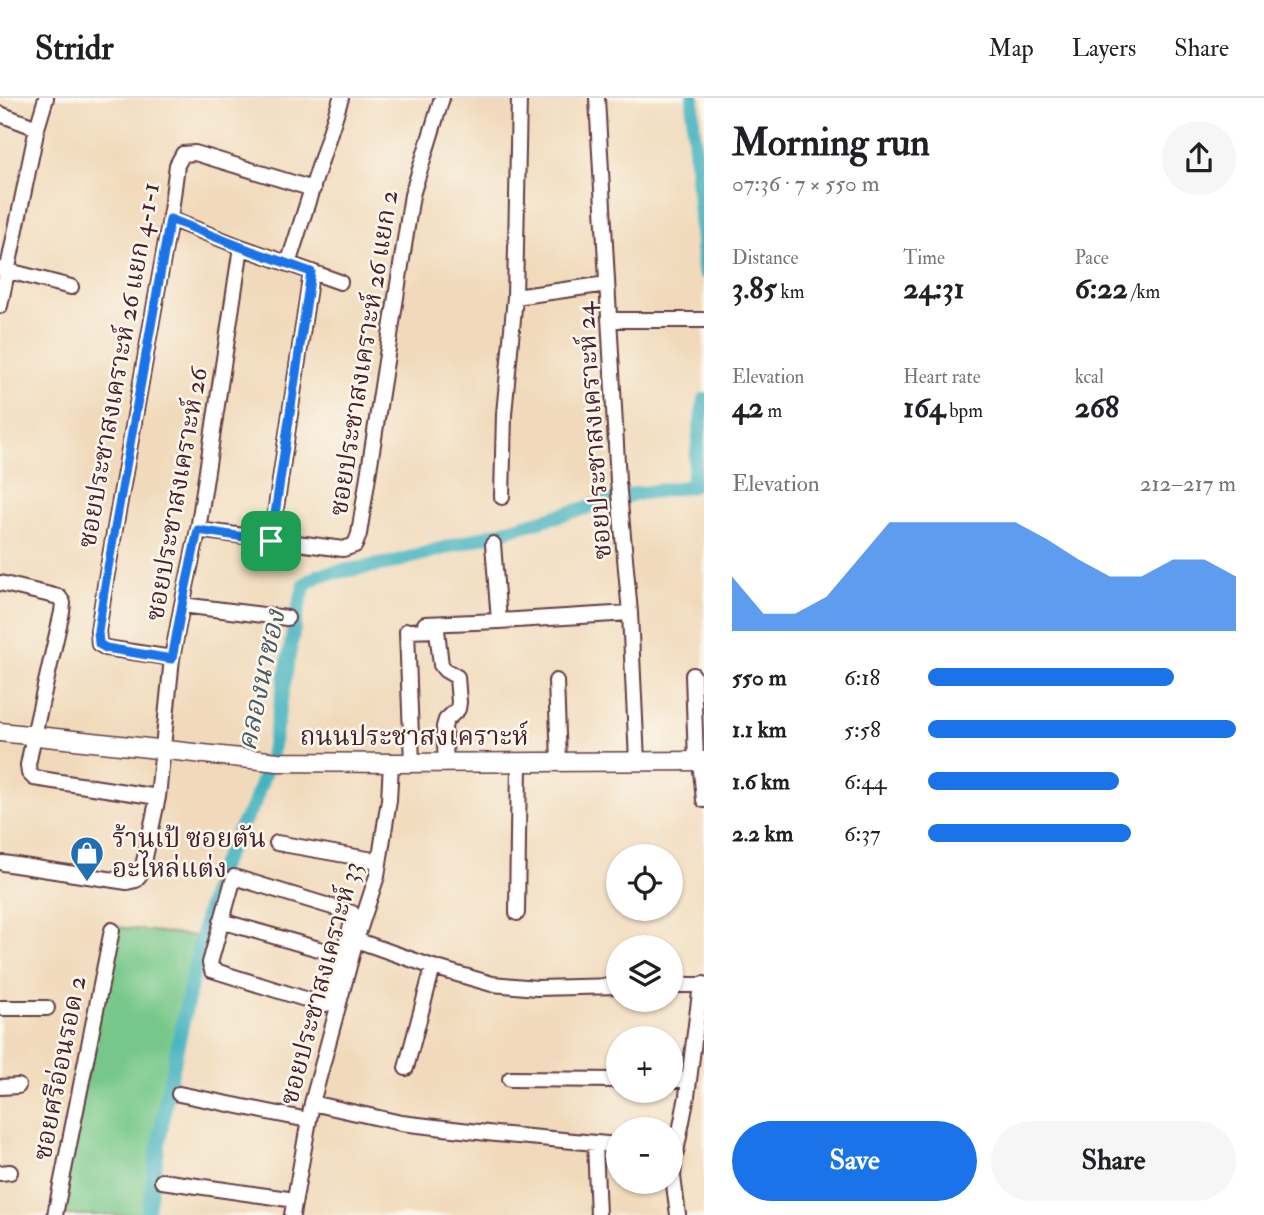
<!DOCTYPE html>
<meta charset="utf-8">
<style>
:root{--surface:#fff;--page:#f6f6f6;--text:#202124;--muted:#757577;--line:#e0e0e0;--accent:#1a73e8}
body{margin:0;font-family:"IM FELL Double Pica","Noto Serif Thai",serif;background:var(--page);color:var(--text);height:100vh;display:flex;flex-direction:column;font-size:26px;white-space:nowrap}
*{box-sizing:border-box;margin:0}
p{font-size:23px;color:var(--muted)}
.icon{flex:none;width:38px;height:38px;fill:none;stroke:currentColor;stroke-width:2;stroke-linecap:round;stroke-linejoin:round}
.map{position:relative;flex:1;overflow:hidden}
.sheet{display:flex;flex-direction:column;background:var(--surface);width:560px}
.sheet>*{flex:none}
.buttons{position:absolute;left:606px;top:746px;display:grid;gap:14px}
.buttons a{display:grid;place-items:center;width:77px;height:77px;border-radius:50%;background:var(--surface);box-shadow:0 2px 5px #0004;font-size:35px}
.pin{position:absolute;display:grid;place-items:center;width:60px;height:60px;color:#fff;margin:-30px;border-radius:14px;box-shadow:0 4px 10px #0006}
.round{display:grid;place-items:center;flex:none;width:74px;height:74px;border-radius:37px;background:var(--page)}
.headline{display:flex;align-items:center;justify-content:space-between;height:119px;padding:0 28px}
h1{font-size:38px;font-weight:800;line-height:52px}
.metrics{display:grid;grid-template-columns:repeat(3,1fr);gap:10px;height:119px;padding:7px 28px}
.metrics div{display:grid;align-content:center}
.metrics b{font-size:30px;font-weight:800}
.metrics small{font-size:19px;font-weight:400}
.metrics p{font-size:19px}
.chart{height:196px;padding:14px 28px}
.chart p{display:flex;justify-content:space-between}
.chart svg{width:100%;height:126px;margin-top:7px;fill:var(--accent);opacity:.7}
.primary-button{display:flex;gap:14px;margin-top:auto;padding:14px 28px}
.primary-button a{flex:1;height:80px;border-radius:42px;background:var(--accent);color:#fff;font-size:28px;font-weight:800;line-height:80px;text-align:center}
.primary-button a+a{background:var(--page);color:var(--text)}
ul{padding:0 28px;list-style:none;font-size:23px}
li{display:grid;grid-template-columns:112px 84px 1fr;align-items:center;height:52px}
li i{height:18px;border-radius:9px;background:var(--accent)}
header{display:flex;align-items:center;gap:42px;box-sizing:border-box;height:98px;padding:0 35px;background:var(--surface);border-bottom:2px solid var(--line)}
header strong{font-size:33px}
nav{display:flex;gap:38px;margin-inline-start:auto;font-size:24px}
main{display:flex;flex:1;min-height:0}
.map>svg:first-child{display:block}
.green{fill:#76c789;stroke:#60735a;stroke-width:2}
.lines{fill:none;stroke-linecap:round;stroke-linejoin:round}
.canal{stroke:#45b3bf;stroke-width:14}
.minor-casing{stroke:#633b41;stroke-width:18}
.major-casing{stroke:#633b41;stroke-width:21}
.minor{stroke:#fff;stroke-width:14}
.major{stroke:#fff;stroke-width:18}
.route-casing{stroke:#fff;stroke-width:14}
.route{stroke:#1a73e8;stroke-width:9}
.labels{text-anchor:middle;stroke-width:5;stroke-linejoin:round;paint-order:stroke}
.street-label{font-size:26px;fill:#4a1f2b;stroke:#fbf7ec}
.poi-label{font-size:26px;fill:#4a1f2b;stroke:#fbf7ec;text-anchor:start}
.water-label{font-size:28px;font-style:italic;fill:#485a66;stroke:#fbf7ec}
</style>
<header>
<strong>Stridr</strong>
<nav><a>Map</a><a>Layers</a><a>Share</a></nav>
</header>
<main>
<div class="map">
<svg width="704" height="1117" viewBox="0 0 704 1117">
<rect width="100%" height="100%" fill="#fbf7ec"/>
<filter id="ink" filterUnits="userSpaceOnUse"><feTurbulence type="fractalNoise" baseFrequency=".0143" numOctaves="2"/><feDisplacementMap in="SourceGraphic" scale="14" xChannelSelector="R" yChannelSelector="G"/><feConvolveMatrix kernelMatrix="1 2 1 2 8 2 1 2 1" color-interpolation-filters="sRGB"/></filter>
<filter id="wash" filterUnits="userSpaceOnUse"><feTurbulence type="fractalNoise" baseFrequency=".00686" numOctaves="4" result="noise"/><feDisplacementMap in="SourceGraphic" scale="28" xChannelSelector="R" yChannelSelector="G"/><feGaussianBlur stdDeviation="1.57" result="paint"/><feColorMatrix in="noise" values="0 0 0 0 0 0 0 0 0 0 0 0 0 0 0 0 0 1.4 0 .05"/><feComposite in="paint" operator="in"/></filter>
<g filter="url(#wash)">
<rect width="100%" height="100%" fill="#f1dabb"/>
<path class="green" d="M116 829 195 838 142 1117H59Z"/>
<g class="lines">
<path class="canal" d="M693 0V24L704 174
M147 1117 167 997 206 818 219 772 235 739 254 706 272 653 296 519 305 486 319 477 391 465 635 396 692 388 704 302"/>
</g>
</g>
<g filter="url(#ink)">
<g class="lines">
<g class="minor-casing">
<path id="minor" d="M597 0 618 383 630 515 637 663
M0 16 37 30
M170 121 241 149 340 184
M288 166 341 0
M1 171 71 189
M515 199 607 186
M0 208 37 30 46 0
M609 222H704
M502 399 504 316 515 199 519 0
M198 432 343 451 355 447 359 436 412 97 442 0
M271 443 311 175
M493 446 499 523
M0 485 59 499 63 505 62 514 34 637 28 667 29 675 34 680 158 699
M182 507 287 520
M425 526 499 523 630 515
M172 560 106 550 99 546 98 533 106 481 170 121 177 67 183 56 195 55 313 91
M693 577 696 663
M556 583 559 664
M700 663 704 702
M412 665 407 533 437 532 441 567 445 572 457 579 459 604 458 611 446 622 444 629 446 665
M277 745 379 763
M3 765 127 784 136 782 142 773 158 699 172 560 182 507 198 432 241 149
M234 779 352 815 353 821 329 903 326 906H321L212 872 210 865Z
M517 815 519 664
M221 823 350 860
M356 842 433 869 492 886 537 890 618 888
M670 887H701
M0 910H47
M406 970 433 869
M510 981 618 982
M670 982H689
M0 989 18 988
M179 996 308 1022
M312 1005 401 1025 496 1036 618 1047
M595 1045 598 1117
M0 1075 10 1074
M162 1083 295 1102
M55 1117 112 832
M292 1117 312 1005 356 842 377 778 389 702 391 665
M678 1117 673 1079 674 1064 687 998 701 887 704 886"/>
</g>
<g class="major-casing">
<path id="major" d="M0 634 278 664 396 665 704 663"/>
</g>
<use href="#minor" class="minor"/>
<use href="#major" class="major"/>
</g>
</g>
<g class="lines" filter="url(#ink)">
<g class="route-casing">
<path id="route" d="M170 121 241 149 311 174 271 443 198 432 182 507 172 561 106 550 99 546 98 533 106 481Z"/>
</g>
<use href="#route" class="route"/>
</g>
<defs>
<g id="shop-pin" transform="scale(1.75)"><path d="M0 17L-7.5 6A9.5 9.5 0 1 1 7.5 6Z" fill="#1f6fb2" stroke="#fbf7ec"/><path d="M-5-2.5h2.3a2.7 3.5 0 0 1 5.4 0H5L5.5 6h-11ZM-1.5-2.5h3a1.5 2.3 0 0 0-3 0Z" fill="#fff"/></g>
</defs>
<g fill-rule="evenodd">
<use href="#shop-pin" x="87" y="755"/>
</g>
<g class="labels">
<g class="street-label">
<text transform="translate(363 255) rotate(-81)" y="9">ซอยประชาสงเคราะห์ 26 แยก 2</text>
<text transform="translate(118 267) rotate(-80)" y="9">ซอยประชาสงเคราะห์ 26 แยก 4-1-1</text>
<text transform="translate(593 333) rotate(-94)" y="9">ซอยประชาสงเคราะห์ 24</text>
<text transform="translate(176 396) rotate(-80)" y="9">ซอยประชาสงเคราะห์ 26</text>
<text x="414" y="647">ถนนประชาสงเคราะห์</text>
<text transform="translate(320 885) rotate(-75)" y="9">ซอยประชาสงเคราะห์ 33</text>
<text transform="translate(59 970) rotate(-79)" y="9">ซอยศรีอ่อนรอด 2</text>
</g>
<g class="poi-label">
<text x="112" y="749">ร้านเป้ ซอยตัน<tspan x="112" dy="30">อะไหล่แต่ง</tspan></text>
</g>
<g class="water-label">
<text transform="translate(260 582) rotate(-78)" y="10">คลองนาซอง</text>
</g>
</g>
</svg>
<div class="buttons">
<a><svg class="icon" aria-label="locate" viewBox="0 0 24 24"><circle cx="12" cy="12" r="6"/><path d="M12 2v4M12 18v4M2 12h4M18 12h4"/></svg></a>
<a><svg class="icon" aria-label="layers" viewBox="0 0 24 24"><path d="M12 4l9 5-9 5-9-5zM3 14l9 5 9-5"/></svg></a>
<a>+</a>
<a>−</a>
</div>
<div class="pin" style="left:271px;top:443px;background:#1e9e55"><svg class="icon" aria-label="arrive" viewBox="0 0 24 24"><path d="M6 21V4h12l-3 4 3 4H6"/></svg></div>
</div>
<section class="sheet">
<div class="headline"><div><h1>Morning run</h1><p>07:36 · 7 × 550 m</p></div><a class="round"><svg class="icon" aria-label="share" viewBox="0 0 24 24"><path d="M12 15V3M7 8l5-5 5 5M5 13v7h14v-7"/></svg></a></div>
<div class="metrics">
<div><p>Distance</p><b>3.85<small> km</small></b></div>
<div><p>Time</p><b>24:31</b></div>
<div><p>Pace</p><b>6:22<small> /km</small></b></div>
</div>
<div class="metrics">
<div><p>Elevation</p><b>42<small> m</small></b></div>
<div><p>Heart rate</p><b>164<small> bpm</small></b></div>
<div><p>kcal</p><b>268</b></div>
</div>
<div class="chart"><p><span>Elevation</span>212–217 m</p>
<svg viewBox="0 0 160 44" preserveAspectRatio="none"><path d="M0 44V25L10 38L20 38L30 32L40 19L50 6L60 6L70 6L80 6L90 6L100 12L110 19L120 25L130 25L140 19L150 19L160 25V44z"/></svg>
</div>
<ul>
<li><b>550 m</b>6:18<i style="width:80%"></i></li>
<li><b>1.1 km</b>5:58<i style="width:100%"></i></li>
<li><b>1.6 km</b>6:44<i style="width:62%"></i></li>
<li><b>2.2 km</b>6:37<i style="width:66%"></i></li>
</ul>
<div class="primary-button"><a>Save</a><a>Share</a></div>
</section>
</main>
